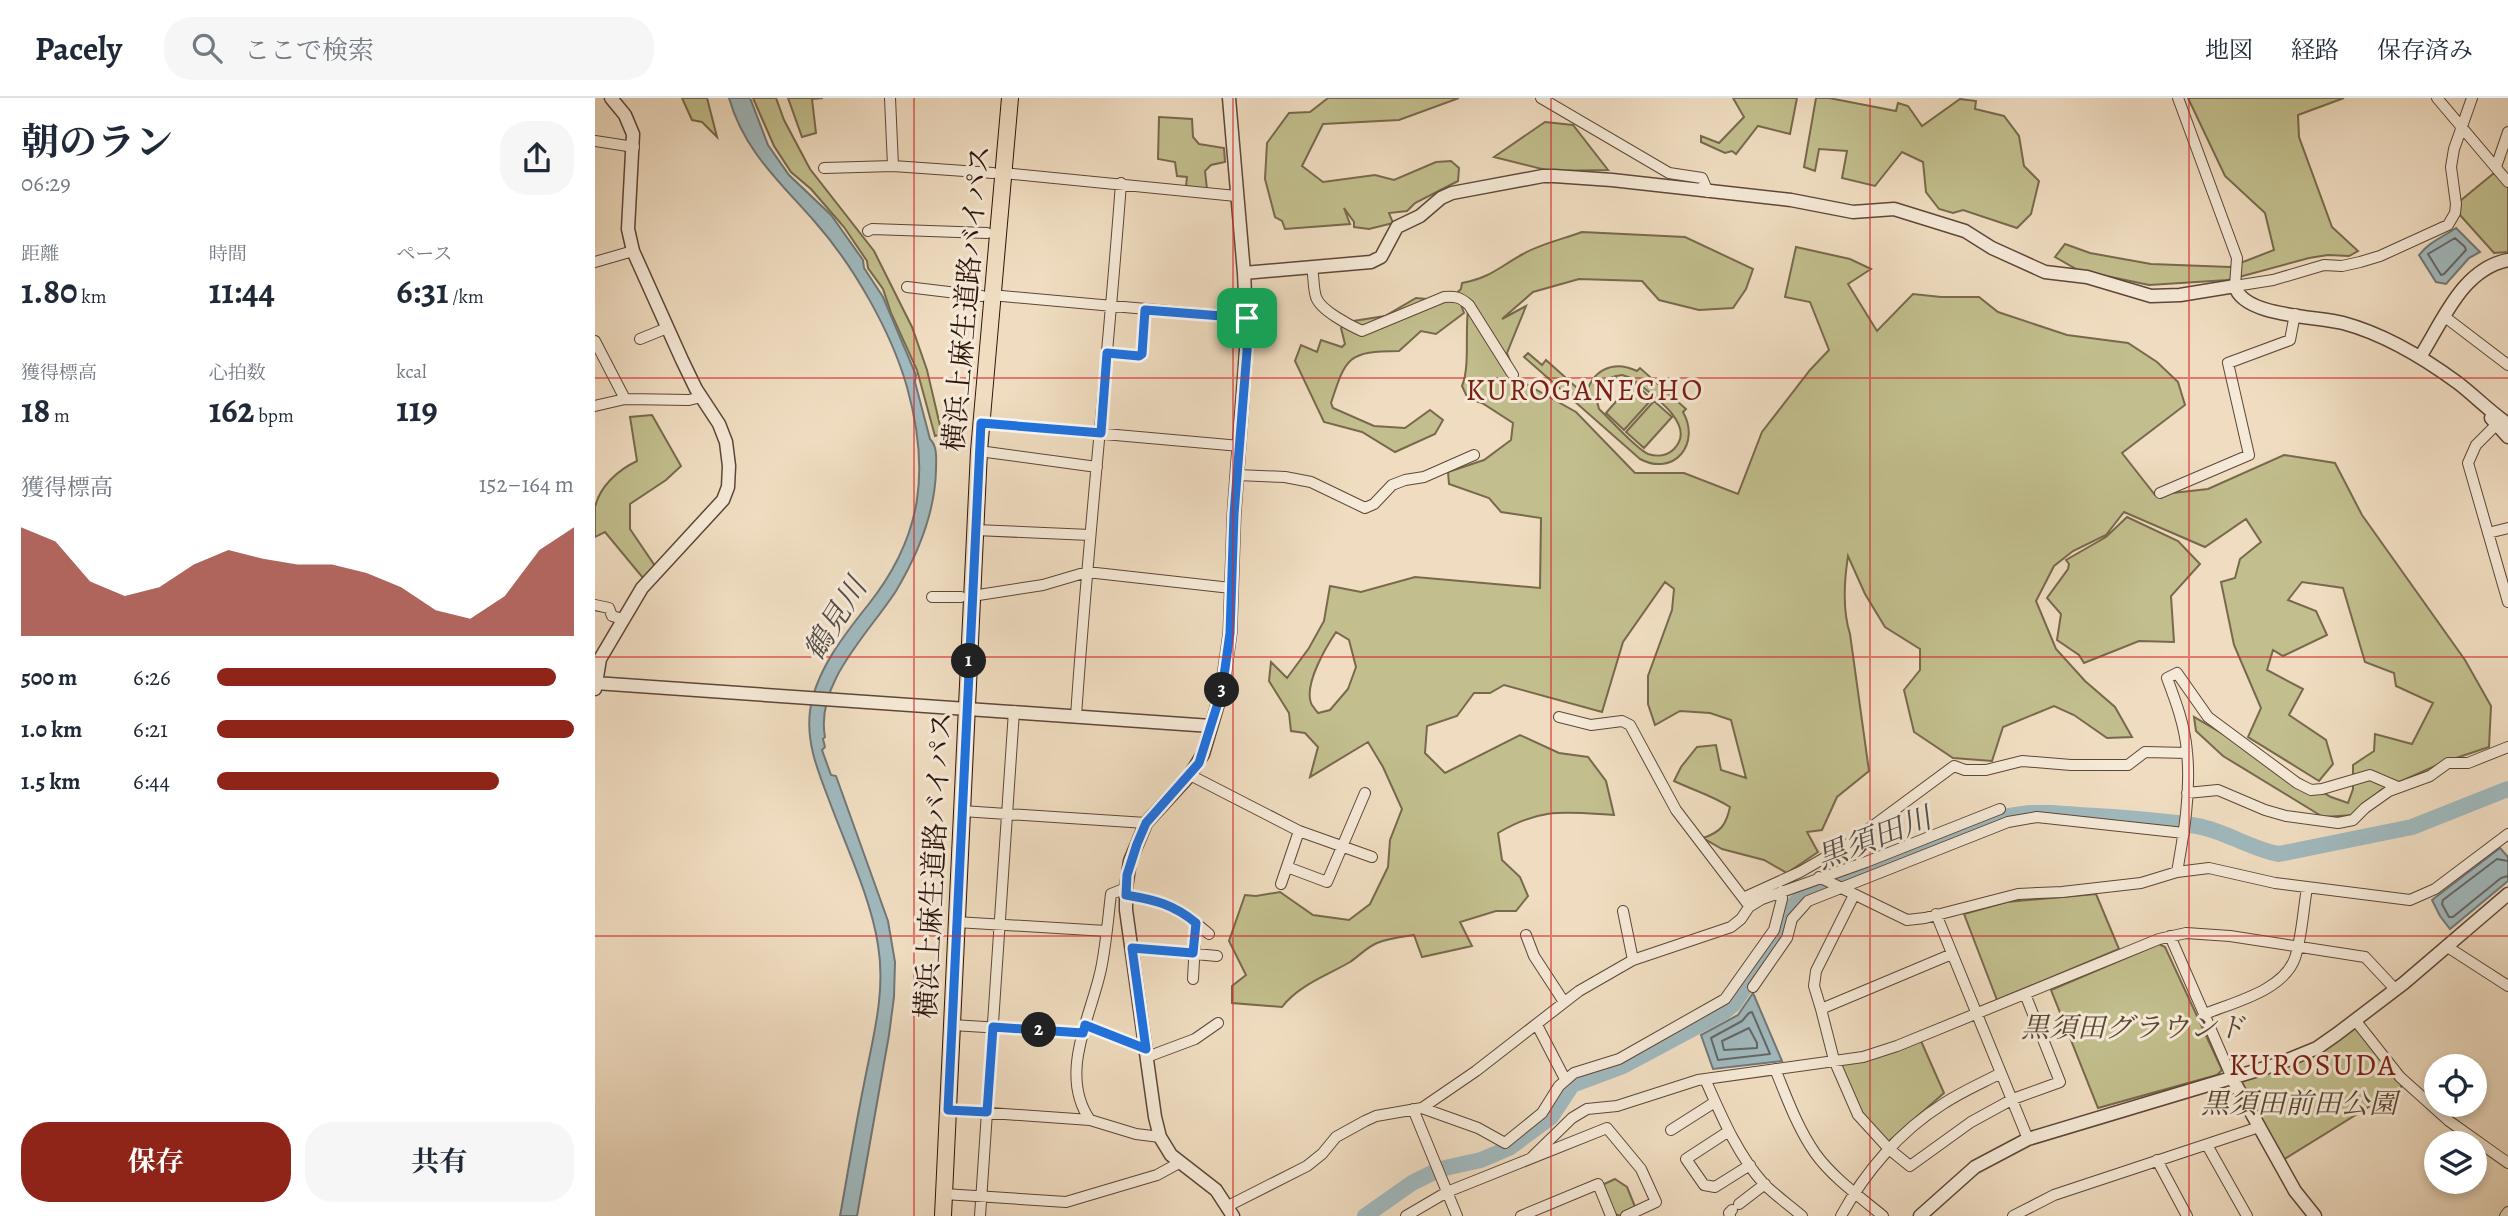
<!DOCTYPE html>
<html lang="ja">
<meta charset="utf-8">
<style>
:root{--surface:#fff;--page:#f6f6f7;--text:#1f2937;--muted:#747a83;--line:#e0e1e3;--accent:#8f2418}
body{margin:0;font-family:Alegreya,"Noto Serif JP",serif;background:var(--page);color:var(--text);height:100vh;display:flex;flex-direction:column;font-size:26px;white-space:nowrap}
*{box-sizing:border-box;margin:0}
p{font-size:23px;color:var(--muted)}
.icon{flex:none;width:38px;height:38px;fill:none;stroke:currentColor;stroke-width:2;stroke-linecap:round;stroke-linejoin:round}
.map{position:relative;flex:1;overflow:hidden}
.panel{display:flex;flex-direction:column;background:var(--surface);width:595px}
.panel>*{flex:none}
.tools{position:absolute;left:1829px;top:956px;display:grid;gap:14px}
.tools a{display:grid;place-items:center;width:63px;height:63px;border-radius:50%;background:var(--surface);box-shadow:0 4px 10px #0003;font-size:35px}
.pin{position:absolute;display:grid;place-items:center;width:60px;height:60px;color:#fff;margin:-30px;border-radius:14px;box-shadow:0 4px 10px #0006}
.km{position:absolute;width:35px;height:35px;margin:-18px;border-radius:50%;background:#222;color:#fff;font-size:19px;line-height:35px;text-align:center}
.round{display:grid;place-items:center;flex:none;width:74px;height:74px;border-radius:28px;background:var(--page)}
.headline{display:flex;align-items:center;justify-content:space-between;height:119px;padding:0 21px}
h1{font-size:38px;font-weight:700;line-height:52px}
.figures{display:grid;grid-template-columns:repeat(3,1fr);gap:10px;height:119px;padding:7px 21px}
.figures div{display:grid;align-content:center}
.figures b{font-size:35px;font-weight:700}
.figures small{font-size:19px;font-weight:400}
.figures p{font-size:19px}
.chart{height:196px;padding:14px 21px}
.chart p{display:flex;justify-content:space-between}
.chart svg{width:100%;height:126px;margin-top:7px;fill:var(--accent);opacity:.7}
.action{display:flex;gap:14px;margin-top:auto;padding:14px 21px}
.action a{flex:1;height:80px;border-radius:28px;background:var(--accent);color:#fff;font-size:28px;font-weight:700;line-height:80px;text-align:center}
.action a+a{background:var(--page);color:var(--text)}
ul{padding:0 21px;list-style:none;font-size:23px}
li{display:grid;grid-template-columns:112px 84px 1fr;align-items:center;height:52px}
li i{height:18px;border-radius:9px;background:var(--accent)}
header{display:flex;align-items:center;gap:42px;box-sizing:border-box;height:98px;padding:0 35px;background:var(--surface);border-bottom:2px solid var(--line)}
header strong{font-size:33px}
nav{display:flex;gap:38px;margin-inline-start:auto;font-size:24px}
.search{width:490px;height:63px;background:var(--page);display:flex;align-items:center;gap:18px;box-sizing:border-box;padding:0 24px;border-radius:28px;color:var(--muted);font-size:26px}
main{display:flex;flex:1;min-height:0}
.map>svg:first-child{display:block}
.green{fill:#c2be8d;stroke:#78694c;stroke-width:2;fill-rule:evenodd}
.water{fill:#a0b9be;stroke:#727776;stroke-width:2}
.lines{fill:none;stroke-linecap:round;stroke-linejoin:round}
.shore{stroke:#666664;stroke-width:2}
.river{stroke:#a0b9be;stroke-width:16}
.minor-casing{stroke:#5e4638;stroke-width:12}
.tertiary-casing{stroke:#5e4638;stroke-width:15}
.primary-casing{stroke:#2d140b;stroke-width:18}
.minor{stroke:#f5e9d7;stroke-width:10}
.tertiary{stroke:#f5e9d7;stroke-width:12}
.primary{stroke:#f0ddc1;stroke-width:16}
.route-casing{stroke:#fff;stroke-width:14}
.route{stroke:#1a73e8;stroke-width:9}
.grid{fill:none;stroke:#d62828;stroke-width:2;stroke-opacity:0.55}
.labels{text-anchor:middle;stroke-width:6;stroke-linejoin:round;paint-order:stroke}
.street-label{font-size:28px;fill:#2d140b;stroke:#f5e9d7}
.park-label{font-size:28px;font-style:italic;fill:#5a4732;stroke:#f5e9d7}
.neighbourhood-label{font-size:30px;letter-spacing:2px;fill:#7a1f14;stroke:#f5e9d7}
.water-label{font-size:30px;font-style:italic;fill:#554e4a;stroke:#f5e9d7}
</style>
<header>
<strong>Pacely</strong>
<div class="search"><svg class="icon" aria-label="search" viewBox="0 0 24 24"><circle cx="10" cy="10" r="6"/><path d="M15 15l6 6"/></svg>ここで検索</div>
<nav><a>地図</a><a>経路</a><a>保存済み</a></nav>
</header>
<main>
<section class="panel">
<div class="headline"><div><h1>朝のラン</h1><p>06:29</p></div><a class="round"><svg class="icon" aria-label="share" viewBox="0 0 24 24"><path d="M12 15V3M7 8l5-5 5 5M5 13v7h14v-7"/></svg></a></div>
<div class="figures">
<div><p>距離</p><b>1.80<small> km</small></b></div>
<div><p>時間</p><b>11:44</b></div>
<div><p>ペース</p><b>6:31<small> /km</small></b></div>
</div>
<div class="figures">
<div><p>獲得標高</p><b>18<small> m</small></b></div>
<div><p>心拍数</p><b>162<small> bpm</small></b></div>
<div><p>kcal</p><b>119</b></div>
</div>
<div class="chart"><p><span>獲得標高</span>152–164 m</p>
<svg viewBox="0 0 160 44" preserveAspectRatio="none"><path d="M0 44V6L10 11L20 25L30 30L40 27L50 19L60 14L70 17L80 19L90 19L100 22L110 27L120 35L130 38L140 30L150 14L160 6V44z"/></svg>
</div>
<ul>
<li><b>500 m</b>6:26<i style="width:95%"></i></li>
<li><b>1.0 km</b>6:21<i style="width:100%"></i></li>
<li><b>1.5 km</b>6:44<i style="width:79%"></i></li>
</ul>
<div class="action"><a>保存</a><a>共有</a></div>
</section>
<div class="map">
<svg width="1913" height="1118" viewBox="0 0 1913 1118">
<rect width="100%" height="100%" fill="#f0ddc1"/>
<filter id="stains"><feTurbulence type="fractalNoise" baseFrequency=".00286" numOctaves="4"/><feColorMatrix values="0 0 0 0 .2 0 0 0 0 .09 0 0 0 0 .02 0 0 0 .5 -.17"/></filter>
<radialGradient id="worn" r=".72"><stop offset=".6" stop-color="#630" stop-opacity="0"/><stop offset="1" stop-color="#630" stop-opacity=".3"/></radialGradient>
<path class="green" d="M87 0H112L122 39 107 24 97 22Z
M158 0H181L189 22 215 71 279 153 317 229 332 272 347 336 340 338 322 272 296 215 288 191 273 170 272 163 249 129 216 91 196 74 179 48Z
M193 0H228L217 1 221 35 207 39Z
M733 0H864L804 22 728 26 707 68 728 84 780 77 799 82 841 64 856 63 864 70 863 83 820 105 812 113 794 115 798 125 774 131 759 129V124L749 110 755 126 690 131 687 123 680 119 670 81 672 45 694 15 715 14Z
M1138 0H1202L1195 36 1163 28 1141 56 1137 53 1130 55 1106 44V38L1124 45 1149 19Z
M1221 0H1234L1301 13 1303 5 1313 8 1327 28 1365 1 1381 3 1380 11 1409 18 1424 38 1429 68 1444 83 1436 116 1422 130 1368 112 1358 115 1344 111 1331 94 1328 64 1307 54 1280 88 1247 80 1252 53 1224 51 1220 73 1209 69Z
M1593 0H1749L1703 17 1704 39 1737 129 1763 153 1754 158 1733 157 1714 160 1633 182 1554 187 1483 172 1460 159 1470 146 1495 155 1556 166 1635 169 1679 152 1670 115 1630 78Z
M564 19 597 21 598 39 604 46 629 50 630 64 616 67 610 73 612 91 591 88 592 79 582 78 580 64 563 61Z
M950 24 978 27 1013 72 955 73 899 59Z
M1899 75 1913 89V154L1899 155 1864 116 1865 103Z
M987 134 1090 139 1158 171 1151 191 1138 210 1104 212 1064 202 1047 183 984 181 938 194 907 221 931 208 912 255 922 281 981 314 1040 375H1089L1143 396 1167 334 1215 272 1234 252 1215 204 1190 199 1201 149 1255 161 1276 171 1253 186 1282 233 1318 196 1346 199H1384L1403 214 1472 237 1533 245 1562 264 1583 284 1590 307 1527 355 1560 397 1613 391 1689 357 1740 365 1767 417 1870 562 1896 608 1894 649 1849 664 1786 692 1759 717 1728 719 1628 658 1601 633 1599 619 1736 699 1753 705 1758 691V667L1779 653 1780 636 1817 646 1838 605 1801 588 1799 575 1770 564 1748 490 1707 484 1693 502 1721 513 1732 537 1688 558 1678 552 1672 572 1708 591 1694 617 1731 642 1738 666 1724 683 1653 639 1666 610 1639 547 1626 484 1640 480 1645 461 1666 444 1651 421 1610 449 1529 414 1511 437 1478 453 1459 468 1441 503 1461 551 1490 583 1520 609 1537 639 1512 640 1479 617 1459 608 1408 629 1397 663 1358 660 1319 634 1309 592 1325 572V551L1290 529 1270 496 1253 458C1249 484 1247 511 1255 536L1274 673 1242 699 1227 732 1212 734 1223 754 1192 775 1169 762 1127 751 1108 740C1126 734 1131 727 1135 709 1118 698 1098 692 1079 683L1086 669 1102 649 1121 647 1126 672 1151 680 1136 622 1115 615 1085 613 1060 627 1053 606V578L1077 512 1079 491 1070 484 1028 544 1007 614 909 587 895 595H879L862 618 832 628 830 655 850 675 925 637 964 655 993 659 1011 683 1019 717C970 714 947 709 903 735L907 762 925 779 933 798 921 813H901L865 824 877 848 827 859 819 837C806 839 794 840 782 845 772 849 764 858 755 864 731 878 704 887 687 909L637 905V888L651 877 634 843 650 797 661 798 685 794 718 817 754 822 775 806 793 769 795 742 807 711 788 669 773 644 715 679 723 649 710 635 696 633 694 615 674 583 676 564 692 580 714 550 729 523 735 488 766 494 820 479 945 490 946 420 906 414 894 400 854 386 853 374 889 362 916 342 918 325 887 305 873 301 867 288C875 269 870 235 873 212L865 204 869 215 841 236 826 233 804 253C753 253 751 259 736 305L738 310 779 328 810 330 835 312 848 322 840 336 800 354 767 334 729 324 700 263 706 247 722 254 726 242 747 249 750 246 746 230 752 224 790 218 821 200 853 203 866 191 867 185C897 179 904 169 928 156 945 146 968 141 987 134ZM741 534 754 542 761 569 753 591 735 612 723 615C720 611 717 608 716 605 709 586 731 549 741 534Z
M933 255 947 267 951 262 991 298C996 273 1017 261 1042 273L1045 270 1091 311 1088 314C1106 346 1079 379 1045 361L929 259ZM1027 277 1036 280C1053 294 1104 326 1079 351 1072 358 1062 359 1053 356 1040 350 1016 322 1004 311 998 293 1007 279 1027 277Z
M1038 284 1057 301 1029 332 1011 315Z
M1059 303 1077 319 1049 350 1031 334Z
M57 317 86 368 71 382 35 406V431L60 468 48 480 10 434 0 439C0 430 0 418 0 409 5 388 23 372 42 363L35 319Z
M1532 419 1583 443 1605 466 1576 498 1579 544 1544 543 1489 565 1484 557 1462 542 1466 516 1452 500 1473 471 1474 466 1471 462 1511 439Z
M1501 796 1524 851 1402 902 1369 816 1412 804Z
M1564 846 1570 849 1627 972 1622 977 1503 1010 1456 892Z
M1759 926 1809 987 1688 1062 1647 986 1648 981Z
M1326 943 1349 995 1293 1044 1265 1013 1243 966Z
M1020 1081 1032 1089 1041 1111 1026 1118 1020 1116 1007 1087Z"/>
<path class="water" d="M134 0H155L173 47 194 77 236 117 268 162 269 170 288 199 321 277 320 284 335 341C343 349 341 362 341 372 340 416 323 456 301 493 274 535 220 585 230 639L228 641 230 649 227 652 236 677 241 678 293 823 300 864 299 899 294 937 262 1118H245C253 1074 260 1030 269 986 278 939 291 894 283 847 276 800 250 746 234 702 223 673 211 645 215 613 220 574 249 537 273 507 328 438 335 372 312 289 296 233 258 167 220 124 185 84 149 53 134 0Z
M1861 130 1885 154 1874 160 1851 186 1841 184 1824 157C1834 144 1848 139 1861 130Z
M1905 750 1913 759V783L1855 831 1845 818 1837 802Z
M1158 895 1187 963 1118 971 1106 937 1143 917Z"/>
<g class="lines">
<path class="shore" d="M1860 140 1870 149 1871 152 1849 176 1846 177 1833 156Z
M1913 763 1902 761 1848 802 1847 806 1854 819H1858L1906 780 1913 778
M1157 914 1175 956 1123 962 1116 940 1147 923 1154 915Z
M1154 930 1162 945V950L1129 952 1127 943Z"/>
<path class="river" d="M770 1118 817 1085 837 1075 850 1070 886 1062 914 1050 956 1019 977 987 1028 968 1129 914 1138 907 1188 833 1200 805 1212 796 1414 718 1435 715H1457C1505 719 1555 720 1602 728 1631 733 1655 751 1684 756L1817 729 1913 691"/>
<g class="minor-casing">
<path id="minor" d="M295 0 298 68
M946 0 1074 75 1107 80 1113 94
M1583 0 1642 160 1640 188 1678 182 1729 167 1747 168 1765 164 1785 158 1853 127 1860 115 1861 106 1856 69 1859 51 1877 0
M1842 0 1913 84
M0 43 39 49
M1901 69 1913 34
M229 70 298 68 398 75
M408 75 641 98
M273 133 277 131 392 135
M0 164 38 153
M717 170C719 179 718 190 721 199 725 212 754 227 767 233L849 199C860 198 865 199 874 207L918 277
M312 189 387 198
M396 197 651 220
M1850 219 1913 267
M45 241 72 230
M0 243 30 301 94 302 106 299
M512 255 544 258 547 256 550 212
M0 308 30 301
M386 325 645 348
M1901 327 1881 347 1873 365 1913 504
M384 353 502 369
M642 377 690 379 716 384 770 410 779 406 797 387 810 382 829 379 879 357
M1565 395 1654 357 1633 265 1695 242 1700 216
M380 432 495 437
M1893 435 1913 430
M377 498 448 487 492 474 636 490
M337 499H366
M0 507 14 510 17 518 28 521
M481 618C493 440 513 263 526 85
M964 619 996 627 1027 623 1035 627 1081 712 1152 805
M595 677 704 733 777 759
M1803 689 1775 677 1727 691 1716 692 1702 685 1613 619 1582 575 1572 580C1581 604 1590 628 1592 654 1596 694 1589 735 1582 774L1614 770 1680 785 1815 802 1840 791 1913 736
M1592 695 1623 692 1670 712 1691 718 1743 725 1758 722 1770 710 1794 693 1835 678 1853 665H1873L1913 649
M367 713 551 725
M692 769 732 784 770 695
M1224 779 1312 822 1330 820 1423 796 1467 794 1546 785 1582 774
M686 786 704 733
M531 790 516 796C513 821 511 847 506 871 496 919 463 976 495 1022L541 1036 565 1039
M531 797C573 804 582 809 614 836
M1148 800 1205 774 1252 747 1359 668 1370 672H1391L1427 663 1476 667H1533L1550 654 1592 655
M1028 813 1038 862
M1341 816 1433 1041
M361 824 511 833
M931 837 939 858 969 904
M1575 838 1637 980
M1851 848 1913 888
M537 850 622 858
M1357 856 1226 911 1239 962 1263 1017 1294 1051 1315 1068 1376 1024 1418 1001 1465 984 1430 896
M598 881 601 825
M1158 889 1192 840 1197 821 1213 803 1413 724 1442 719 1589 735
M1226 911 1219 888 1221 873 1259 797
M1610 916C1639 904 1688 893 1700 860 1707 838 1708 813 1712 790
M1760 922 1805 979 1854 1023 1913 1065
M357 927 488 935
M490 927 551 951
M942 927 970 981
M552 959 600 941 623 925
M1180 971C1192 1000 1202 1029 1220 1055 1237 1079 1265 1099 1288 1118
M1110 981C1126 1017 1142 1056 1169 1086 1180 1097 1194 1107 1207 1118
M827 1010 883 1030 910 1045 947 1015 964 988 979 975 1024 961 1130 901 1179 832 1187 801V793
M818 1011 862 1118
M353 1012 495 1022
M1076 1032 1120 1004
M1134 1033 1091 1061 1109 1087 1120 1089 1155 1067
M1612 1047 1652 1118
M937 1059 977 1020 992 1011 1022 1008 1103 982 1268 959 1302 948 1564 841 1591 835 1635 838 1770 859 1800 891
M1562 1062 1592 1118
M349 1096 471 1104 562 1077 584 1065
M1144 1106 1170 1086
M633 1108 712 1068 727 1056 741 1039 770 1023 781 1018 827 1010 881 973 984 893 1038 862 1136 829 1146 821 1154 809 1167 801 1271 764 1405 711
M385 1118 419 613
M811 1118 852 1094 1012 1030 1046 1071 1061 1104 1031 1118
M926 1118 1003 1086 1016 1118
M1135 1118 1134 1115 1137 1112
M1246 1118C1270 1074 1305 1033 1348 1006 1366 994 1387 985 1406 975
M1418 1118 1459 1097 1664 1029
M1910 1118 1913 1114"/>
</g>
<g class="tertiary-casing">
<path id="tertiary" d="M634 0 649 175 652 239 639 417 635 535 627 592 608 656 595 677 551 725 535 763 531 790V812L560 1019 565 1039 576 1057 621 1092 638 1118
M649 175 776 164 786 159 802 129 825 118 846 100 857 95 948 78H959L1017 82 1196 102 1258 114 1299 111 1370 133 1397 150 1450 174 1492 179 1556 198 1585 197 1640 188C1648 219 1722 218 1748 225 1789 236 1829 260 1863 285 1880 298 1895 314 1913 326
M1825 259C1848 223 1867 171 1913 162
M1896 320 1913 339
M0 585 616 628
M0 591 5 561 47 490 128 402 133 389 134 368 131 344 124 326 101 291 87 262 38 153 33 131 38 36 30 17 16 0
M1637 980 1700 1093 1720 1118
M1325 1118 1380 1069 1433 1041 1683 966 1722 950 1742 936 1809 885 1913 796"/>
</g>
<g class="primary-casing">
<path id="primary" d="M348 1118 384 353 415 0"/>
</g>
<use href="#minor" class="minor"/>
<use href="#tertiary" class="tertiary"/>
<use href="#primary" class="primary"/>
</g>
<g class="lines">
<g class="route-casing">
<path id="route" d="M550 212 652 220V253L639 416 635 535 627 592 604 665 551 725 542 746 532 777 531 797C560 802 578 806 601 825L598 855 537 850 551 951 490 927 488 935 398 929 392 1014 353 1012 386 325 506 335 512 255 544 258 547 256Z"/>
</g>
<use href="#route" class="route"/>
</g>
<path class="grid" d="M319 0V1118M638 0V1118M956 0V1118M1275 0V1118M1594 0V1118M0 280H1913M0 559H1913M0 838H1913"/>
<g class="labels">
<g class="street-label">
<text transform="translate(371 200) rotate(-85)" y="10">横浜上麻生道路バイパス</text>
<text transform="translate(338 767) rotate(-87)" y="10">横浜上麻生道路バイパス</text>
</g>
<g class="park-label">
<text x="1538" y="939">黒須田グラウンド</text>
<text x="1704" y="1015">黒須田前田公園</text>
</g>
<g class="neighbourhood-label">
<text x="990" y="302">KUROGANECHO</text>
<text x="1718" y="977">KUROSUDA</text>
</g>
<g class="water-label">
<text transform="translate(240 521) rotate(-58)" y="10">鶴見川</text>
<text transform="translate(1279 740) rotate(-21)" y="10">黒須田川</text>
</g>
</g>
<rect width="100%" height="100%" filter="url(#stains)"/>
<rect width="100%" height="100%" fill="url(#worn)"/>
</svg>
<div class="tools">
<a><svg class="icon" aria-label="locate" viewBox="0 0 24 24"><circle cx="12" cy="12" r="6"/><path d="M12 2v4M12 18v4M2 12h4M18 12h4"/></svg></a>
<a><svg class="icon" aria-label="layers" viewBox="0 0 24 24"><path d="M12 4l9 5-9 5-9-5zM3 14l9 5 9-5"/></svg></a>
</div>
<div class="pin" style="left:652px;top:220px;background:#1e9e55"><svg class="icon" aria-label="arrive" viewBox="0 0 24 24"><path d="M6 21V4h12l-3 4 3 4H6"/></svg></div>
<b class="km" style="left:374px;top:563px">1</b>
<b class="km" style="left:444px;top:932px">2</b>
<b class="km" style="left:627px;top:592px">3</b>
</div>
</main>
